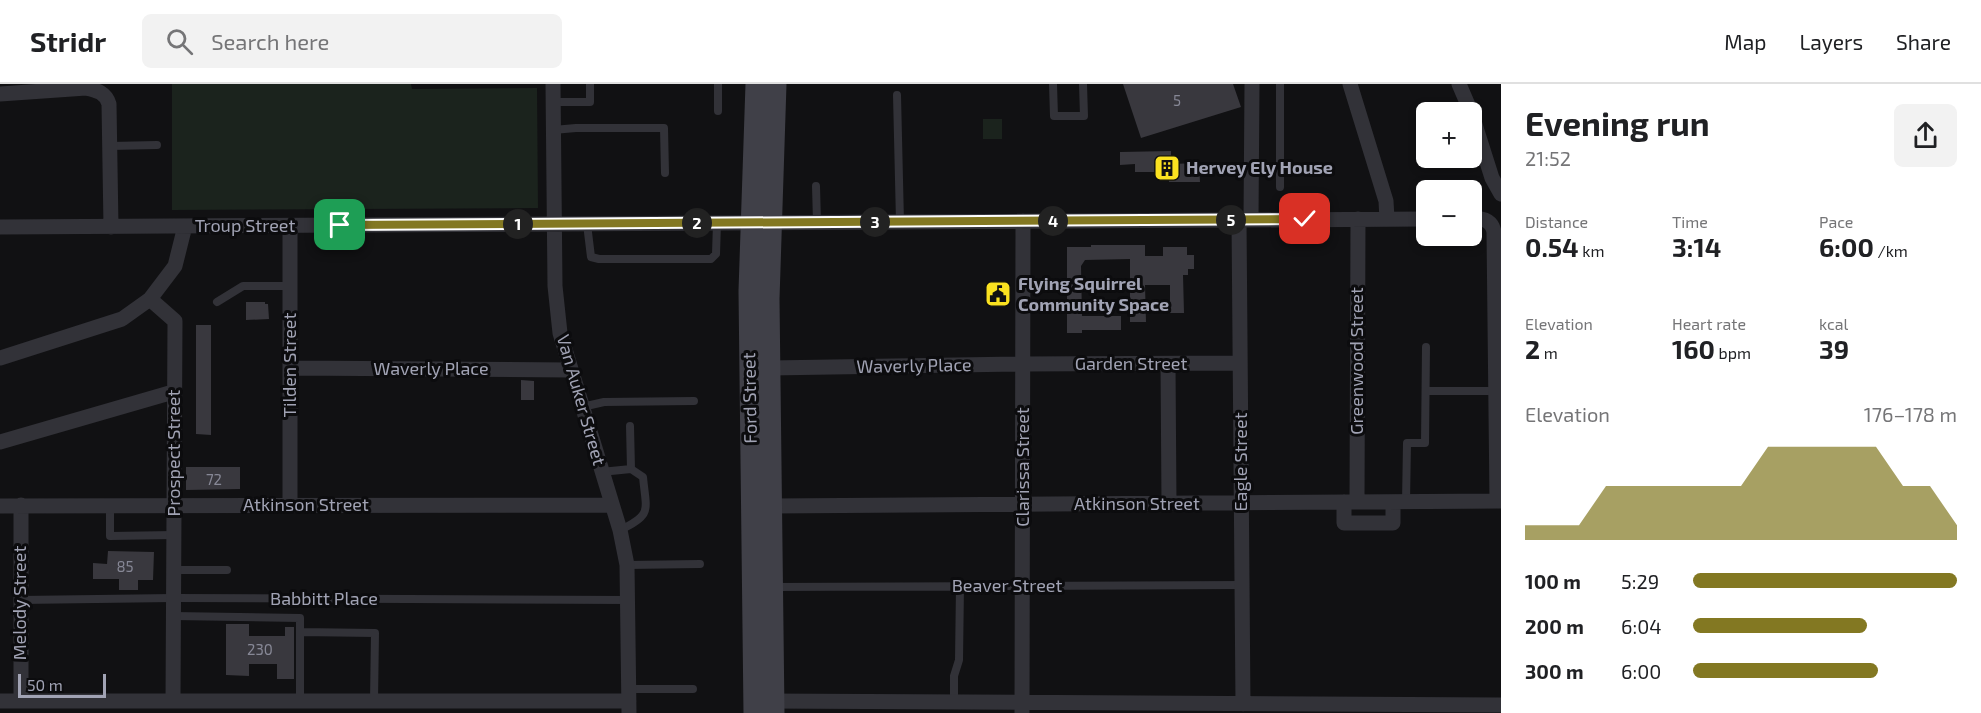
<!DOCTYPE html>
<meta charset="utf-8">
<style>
:root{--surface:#fff;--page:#f2f2f2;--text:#202124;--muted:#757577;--line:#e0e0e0;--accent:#837822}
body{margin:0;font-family:"Exo 2",sans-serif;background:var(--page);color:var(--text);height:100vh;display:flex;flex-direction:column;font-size:22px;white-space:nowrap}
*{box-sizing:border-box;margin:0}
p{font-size:20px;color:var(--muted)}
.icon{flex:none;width:33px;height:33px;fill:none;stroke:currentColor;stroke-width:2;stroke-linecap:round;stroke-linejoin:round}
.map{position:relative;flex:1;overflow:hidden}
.side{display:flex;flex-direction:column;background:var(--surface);width:480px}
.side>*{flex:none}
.fabs{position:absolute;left:1416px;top:18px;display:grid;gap:12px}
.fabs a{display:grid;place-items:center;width:66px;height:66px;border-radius:9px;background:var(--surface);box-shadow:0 3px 9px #0003;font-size:30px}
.scale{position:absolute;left:18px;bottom:15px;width:88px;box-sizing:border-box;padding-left:6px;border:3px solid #a1a3b4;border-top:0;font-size:16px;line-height:21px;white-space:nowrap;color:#a1a3b4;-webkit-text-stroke:4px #0c0c0e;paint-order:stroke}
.pin{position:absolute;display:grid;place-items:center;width:51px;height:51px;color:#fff;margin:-26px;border-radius:12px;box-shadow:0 3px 9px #0006}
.km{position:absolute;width:30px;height:30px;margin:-15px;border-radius:50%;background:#222;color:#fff;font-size:16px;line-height:30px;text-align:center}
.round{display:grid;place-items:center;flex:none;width:63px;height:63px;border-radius:9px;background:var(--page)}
.overview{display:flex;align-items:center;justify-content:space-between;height:102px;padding:0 24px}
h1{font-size:33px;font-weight:700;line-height:45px}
.figures{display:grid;grid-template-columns:repeat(3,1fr);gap:9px;height:102px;padding:6px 24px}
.figures div{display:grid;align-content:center}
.figures b{font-size:26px;font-weight:700}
.figures small{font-size:16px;font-weight:400}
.figures p{font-size:16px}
.chart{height:168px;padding:12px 24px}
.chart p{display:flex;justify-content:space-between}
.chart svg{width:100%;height:108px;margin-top:6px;fill:var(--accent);opacity:.7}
ul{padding:0 24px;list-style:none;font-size:20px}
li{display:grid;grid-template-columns:96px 72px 1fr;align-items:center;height:45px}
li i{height:15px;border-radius:8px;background:var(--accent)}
header{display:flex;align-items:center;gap:36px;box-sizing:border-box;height:84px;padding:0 30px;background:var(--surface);border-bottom:2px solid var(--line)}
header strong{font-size:28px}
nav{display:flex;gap:33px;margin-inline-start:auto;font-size:21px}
.search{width:420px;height:54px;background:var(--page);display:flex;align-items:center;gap:15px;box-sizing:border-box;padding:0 21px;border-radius:9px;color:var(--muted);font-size:22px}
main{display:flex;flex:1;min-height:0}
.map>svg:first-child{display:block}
.green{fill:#1b231d}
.building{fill:#39383e}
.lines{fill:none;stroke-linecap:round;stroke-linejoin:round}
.lane{stroke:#323238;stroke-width:8}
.street{stroke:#323238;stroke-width:15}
.secondary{stroke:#404048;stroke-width:21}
.route-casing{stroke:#fff;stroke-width:12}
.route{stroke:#837822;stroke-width:8}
.labels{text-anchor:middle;stroke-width:6;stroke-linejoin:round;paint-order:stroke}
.number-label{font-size:15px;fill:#878896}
.poi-label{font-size:18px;font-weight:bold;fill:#a1a3b4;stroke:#0c0c0e;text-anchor:start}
.street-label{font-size:18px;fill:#a1a3b4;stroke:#0c0c0e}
</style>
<header>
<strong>Stridr</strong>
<div class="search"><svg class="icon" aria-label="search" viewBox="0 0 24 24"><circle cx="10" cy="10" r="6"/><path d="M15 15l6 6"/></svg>Search here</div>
<nav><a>Map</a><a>Layers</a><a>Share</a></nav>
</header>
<main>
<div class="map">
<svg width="1501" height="629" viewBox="0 0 1501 629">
<rect width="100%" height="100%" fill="#111113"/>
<path class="green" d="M172 0H411L412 5 537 4 538 124 172 126Z
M983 35H1002V55H983Z"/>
<path class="building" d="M1123 0H1233L1241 23 1141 54Z
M1171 67V80L1199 79 1200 98H1169V88H1135V80L1120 81V68Z
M1091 161H1145V172H1163V163H1187V171H1194V185H1188V191H1183L1184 229H1170V201H1145L1146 238H1130V175L1085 176 1081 182 1082 232H1121V246H1082V249H1067V163H1091Z
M246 218H265V220H268L269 235 246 236Z
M196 241H211V351L196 350Z
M521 296 534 297V316H521Z
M186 383H240V405L186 406Z
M108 467 154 468 153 496H138V506H119V495H93V479L107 480Z
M226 540H249V552H285V543H294V595H277V580H249V592L226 591Z"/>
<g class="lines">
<path class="lane" d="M718 0V27
M1053 0 1054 32H1084L1083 0
M1280 0V103
M897 11 900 138
M553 18H590V0
M553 46 576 44H664L665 89
M110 62 157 61
M816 102 817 138
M587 140 591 173 599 175H711L716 170 717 139
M217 218 243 202H290
M1426 307H1496
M582 323 604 318 694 317
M630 342 631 385
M601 388 631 385 643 393C646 426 653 431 620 446
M1406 418 1407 359H1425L1426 263
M110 421V452L174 451
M627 481 700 480
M174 486H227
M775 503 1242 501
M20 516 173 514 628 516
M173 532 300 534V617
M300 548 375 549 374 617
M629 605H693
M954 618V592L959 576 960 502"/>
<path class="street" d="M553 0 555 202 560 249 620 446 627 481 629 629
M1350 0 1386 117 1387 135
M1459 0 1471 28
M0 10 86 4C97 6 106 9 109 20L111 143
M1472 31 1492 94 1501 110
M1472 134C1482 134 1492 136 1494 148L1497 417
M1251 135 1252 0
M1239 136 1243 620
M290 142V420
M0 143 1426 135
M150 215 175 237 173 617
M0 274 122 235 150 215 175 182 185 142
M1168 280 1169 420
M290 284 571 286
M770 284 1023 280 1240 279
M0 358 173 308
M1344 418V439H1393V418
M1357 418 1358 135
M21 421V617
M0 422 611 421
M772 422 1501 417
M0 617H629
M766 617 1501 621
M1022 629 1023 137"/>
<path class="secondary" d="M754 629 749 207 756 0
M774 629 769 215 776 0"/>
</g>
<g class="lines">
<g class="route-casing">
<path id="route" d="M340 141 1305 135"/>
</g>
<use href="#route" class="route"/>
</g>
<defs>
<g id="building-square" transform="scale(1.35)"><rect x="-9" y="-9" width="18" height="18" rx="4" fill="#fbe220" stroke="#0c0c0e"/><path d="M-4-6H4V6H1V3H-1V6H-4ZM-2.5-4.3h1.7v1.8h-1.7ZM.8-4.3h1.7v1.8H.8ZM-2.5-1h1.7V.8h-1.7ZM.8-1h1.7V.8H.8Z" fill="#111"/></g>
<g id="civic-square" transform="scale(1.35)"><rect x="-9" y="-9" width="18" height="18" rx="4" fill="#fbe220" stroke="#0c0c0e"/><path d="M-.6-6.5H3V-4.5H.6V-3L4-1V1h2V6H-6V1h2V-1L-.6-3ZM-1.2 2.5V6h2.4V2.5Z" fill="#111"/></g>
</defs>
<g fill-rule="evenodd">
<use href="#building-square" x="1167" y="84"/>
<use href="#civic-square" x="998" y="210"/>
</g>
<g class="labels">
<g class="number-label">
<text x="1177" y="22">5</text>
<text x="214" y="401">72</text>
<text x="125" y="488">85</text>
<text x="260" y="571">230</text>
</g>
<g class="poi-label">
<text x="1186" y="90">Hervey Ely House</text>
<text x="1018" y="206">Flying Squirrel<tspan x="1018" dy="21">Community Space</tspan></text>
</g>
<g class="street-label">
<text x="245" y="148">Troup Street</text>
<text transform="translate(1357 277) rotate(-90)" y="6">Greenwood Street</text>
<text x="1131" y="286">Garden Street</text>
<text transform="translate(290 281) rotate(-90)" y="6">Tilden Street</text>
<text transform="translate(914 282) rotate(-1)" y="6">Waverly Place</text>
<text x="431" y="291">Waverly Place</text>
<text transform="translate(750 314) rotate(-91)" y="6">Ford Street</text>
<text transform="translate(581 316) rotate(74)" y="6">Van Auker Street</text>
<text transform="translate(174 369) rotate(-90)" y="6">Prospect Street</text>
<text transform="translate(1241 378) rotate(-90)" y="6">Eagle Street</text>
<text transform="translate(1023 383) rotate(-90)" y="6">Clarissa Street</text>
<text x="1137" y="426">Atkinson Street</text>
<text x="306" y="427">Atkinson Street</text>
<text x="1007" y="508">Beaver Street</text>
<text x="324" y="521">Babbitt Place</text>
<text transform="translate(20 519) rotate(-90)" y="6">Melody Street</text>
</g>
</g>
</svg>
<div class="fabs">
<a>+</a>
<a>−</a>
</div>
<div class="scale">50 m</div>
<div class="pin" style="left:340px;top:141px;background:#1e9e55"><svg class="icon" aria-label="arrive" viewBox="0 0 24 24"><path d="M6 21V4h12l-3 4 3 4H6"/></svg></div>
<div class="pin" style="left:1305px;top:135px;background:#d93025"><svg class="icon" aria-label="check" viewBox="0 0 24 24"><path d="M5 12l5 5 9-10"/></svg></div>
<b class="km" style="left:518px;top:140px">1</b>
<b class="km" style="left:697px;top:139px">2</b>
<b class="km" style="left:875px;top:138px">3</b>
<b class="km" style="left:1053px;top:137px">4</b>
<b class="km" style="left:1231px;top:136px">5</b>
</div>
<section class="side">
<div class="overview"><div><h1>Evening run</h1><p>21:52</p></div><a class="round"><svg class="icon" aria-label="share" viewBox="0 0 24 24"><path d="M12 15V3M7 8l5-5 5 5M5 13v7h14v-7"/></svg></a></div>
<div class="figures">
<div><p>Distance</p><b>0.54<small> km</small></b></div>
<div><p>Time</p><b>3:14</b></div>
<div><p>Pace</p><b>6:00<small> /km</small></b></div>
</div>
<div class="figures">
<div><p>Elevation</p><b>2<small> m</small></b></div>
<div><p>Heart rate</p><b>160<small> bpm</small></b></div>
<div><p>kcal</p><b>39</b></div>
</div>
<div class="chart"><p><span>Elevation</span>176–178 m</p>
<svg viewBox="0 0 160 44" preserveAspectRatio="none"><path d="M0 44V38L10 38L20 38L30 22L40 22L50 22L60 22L70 22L80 22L90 6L100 6L110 6L120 6L130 6L140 22L150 22L160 38V44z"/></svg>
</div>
<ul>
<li><b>100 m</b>5:29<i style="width:100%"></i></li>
<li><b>200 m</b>6:04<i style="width:66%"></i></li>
<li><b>300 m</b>6:00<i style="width:70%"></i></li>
</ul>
</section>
</main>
